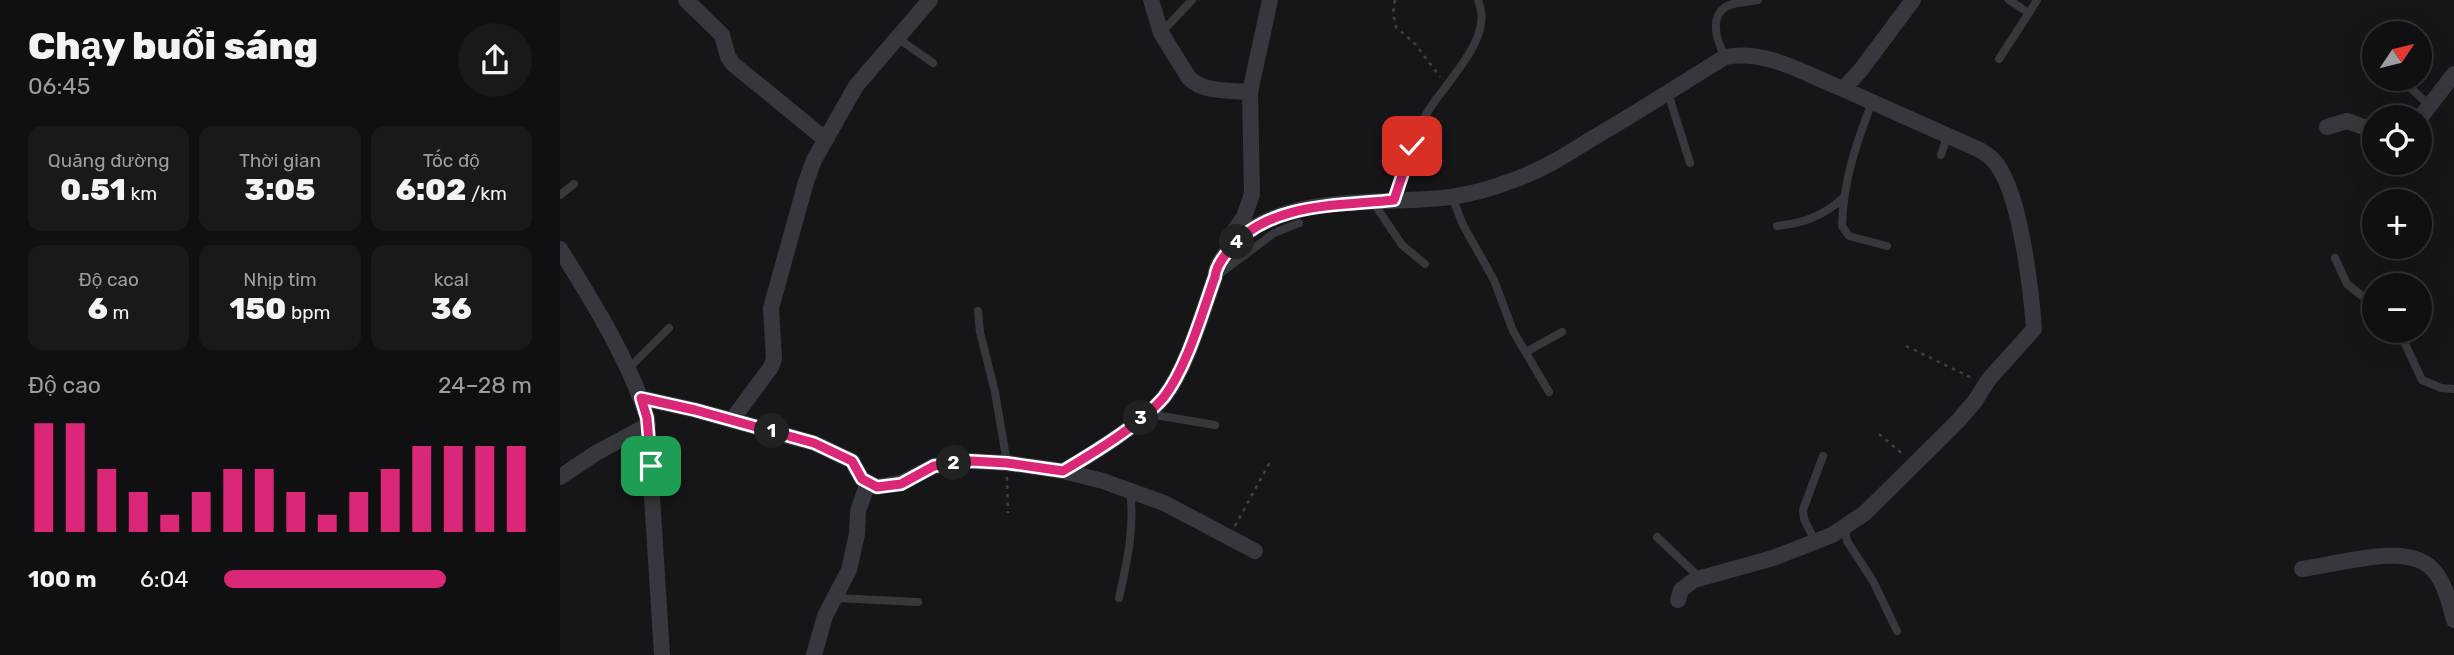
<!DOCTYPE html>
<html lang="vi">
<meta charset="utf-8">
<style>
:root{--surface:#101012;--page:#19191b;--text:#f1f3f6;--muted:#9c9d9f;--line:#303032;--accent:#db2777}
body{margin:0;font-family:Rubik,sans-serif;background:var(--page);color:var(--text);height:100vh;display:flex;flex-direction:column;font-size:26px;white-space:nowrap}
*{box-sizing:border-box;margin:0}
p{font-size:23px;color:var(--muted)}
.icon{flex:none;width:38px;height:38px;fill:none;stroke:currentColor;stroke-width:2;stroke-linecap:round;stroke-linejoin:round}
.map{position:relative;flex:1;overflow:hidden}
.drawer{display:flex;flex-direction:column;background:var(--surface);width:560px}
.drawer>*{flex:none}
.needle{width:46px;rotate:55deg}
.fabs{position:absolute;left:1802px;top:21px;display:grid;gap:14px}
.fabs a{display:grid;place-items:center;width:70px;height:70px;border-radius:50%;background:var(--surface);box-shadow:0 7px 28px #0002,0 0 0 2px var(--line);font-size:35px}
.pin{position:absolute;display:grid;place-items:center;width:60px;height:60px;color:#fff;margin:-30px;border-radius:14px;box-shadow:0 4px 10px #0006}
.km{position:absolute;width:35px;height:35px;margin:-18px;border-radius:50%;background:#222;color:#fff;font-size:19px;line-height:35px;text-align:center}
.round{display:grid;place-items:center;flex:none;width:74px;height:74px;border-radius:37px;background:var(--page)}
.headline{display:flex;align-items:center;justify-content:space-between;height:119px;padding:0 28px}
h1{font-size:38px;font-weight:800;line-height:52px}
.metrics{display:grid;grid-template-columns:repeat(3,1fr);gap:10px;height:119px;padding:7px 28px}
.metrics div{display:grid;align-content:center;border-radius:14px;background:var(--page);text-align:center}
.metrics b{font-size:30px;font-weight:800}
.metrics small{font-size:19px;font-weight:400}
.metrics p{font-size:19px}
.chart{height:196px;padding:14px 28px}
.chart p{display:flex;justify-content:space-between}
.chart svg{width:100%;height:126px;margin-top:7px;stroke:var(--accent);stroke-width:6}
ul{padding:0 28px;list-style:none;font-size:23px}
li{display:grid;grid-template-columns:112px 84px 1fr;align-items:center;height:52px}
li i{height:18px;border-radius:9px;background:var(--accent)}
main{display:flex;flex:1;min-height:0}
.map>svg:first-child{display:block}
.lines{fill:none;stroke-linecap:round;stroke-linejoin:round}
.path{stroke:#3d3f44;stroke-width:2.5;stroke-dasharray:3.5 5;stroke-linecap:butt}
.service{stroke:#37383d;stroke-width:8}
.minor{stroke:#37383d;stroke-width:16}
.route-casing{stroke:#fff;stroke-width:14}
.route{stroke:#db2777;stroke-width:9}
</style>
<main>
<section class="drawer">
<div class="headline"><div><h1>Chạy buổi sáng</h1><p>06:45</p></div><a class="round"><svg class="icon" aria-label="share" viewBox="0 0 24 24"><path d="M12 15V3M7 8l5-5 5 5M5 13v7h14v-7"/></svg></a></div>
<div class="metrics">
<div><p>Quãng đường</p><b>0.51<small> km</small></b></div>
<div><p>Thời gian</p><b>3:05</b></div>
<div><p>Tốc độ</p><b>6:02<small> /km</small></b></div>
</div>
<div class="metrics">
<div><p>Độ cao</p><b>6<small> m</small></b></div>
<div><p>Nhịp tim</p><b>150<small> bpm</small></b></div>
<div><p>kcal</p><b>36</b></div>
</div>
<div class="chart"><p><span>Độ cao</span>24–28 m</p>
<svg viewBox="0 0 160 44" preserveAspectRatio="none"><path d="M5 44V6M15 44V6M25 44V22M35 44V30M45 44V38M55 44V30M65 44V22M75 44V22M85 44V30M95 44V38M105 44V30M115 44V22M125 44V14M135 44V14M145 44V14M155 44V14"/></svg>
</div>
<ul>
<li><b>100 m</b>6:04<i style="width:72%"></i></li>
</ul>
</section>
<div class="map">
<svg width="1894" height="655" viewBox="0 0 1894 655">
<rect width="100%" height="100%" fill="#161618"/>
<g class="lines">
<path class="path" d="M835 0 833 13 836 27 855 44 880 77
M1346 346 1412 378
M1319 434 1345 456
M447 477 448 513
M675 526 710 462"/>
<path class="service" d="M1469 13 1477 0
M601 33 632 0
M336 37 373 63
M1165 57C1158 43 1149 20 1164 8 1171 2 1189 2 1198 0
M1439 59 1469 13 1449 0
M1841 79 1869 105
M1108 93 1130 163
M1312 102C1296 144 1283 182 1282 226L1289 236 1327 246
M1381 155 1387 137
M0 195 14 184
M892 197 903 225 934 280 953 331 989 392
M834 200C844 172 851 143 864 118 881 85 936 40 918 0
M813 202 842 245 865 264
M1217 226C1243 223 1262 217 1283 198
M1775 258 1787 284 1815 306
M658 275 714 233 739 223
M418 311 420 332 435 392 447 463
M1839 331 1862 380 1881 388 1894 389
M966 352 1002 332
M68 369 109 328
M589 414 655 425
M1285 528 1287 541 1313 581 1337 631
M1097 537 1140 578
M1255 541 1244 519 1243 510 1263 456
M276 598 358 602
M559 598C567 562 575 528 570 490"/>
<path class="minor" d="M126 0 162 35 168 57 173 64 265 139
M591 0 601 33 629 78C644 93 670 90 690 92
M1860 118 1894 74
M1767 127 1787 121 1815 131
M667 241 684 217 692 194 690 92 710 0
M0 249C33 302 68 358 87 417L102 655
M81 398 135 410 254 443 292 461 302 479 317 487 341 483 374 466 411 461 447 463 503 471C534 453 582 424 604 397 627 368 642 313 655 277 656 266 662 258 669 249 718 190 823 206 891 197 910 194 930 189 948 182 979 172 1006 155 1033 138 1078 112 1121 84 1165 57 1207 49 1245 74 1283 89L1300 71 1353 0
M172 420 211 367 214 359 211 308 246 182 254 160 296 86 370 0
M503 471 543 481 604 503 695 551
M0 477 36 453 88 425
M1742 569C1766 565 1789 560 1812 557 1869 551 1881 567 1894 620
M1118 600 1121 590 1134 580 1213 558 1272 535 1305 513 1398 421 1415 401 1429 379 1474 329C1471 290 1460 187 1433 160 1430 156 1424 153 1420 150L1283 89
M254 655 265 616 289 570 297 534 298 511 308 483 302 479"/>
</g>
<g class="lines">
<g class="route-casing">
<path id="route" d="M91 466 87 418 81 398 135 410 254 443 292 461 302 479 317 487 341 484 374 466 411 461 447 463 503 471C535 452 580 425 604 397 627 367 642 313 655 277 656 266 663 257 670 249 709 202 779 206 834 200L852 146"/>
</g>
<use href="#route" class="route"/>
</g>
</svg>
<div class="fabs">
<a><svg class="needle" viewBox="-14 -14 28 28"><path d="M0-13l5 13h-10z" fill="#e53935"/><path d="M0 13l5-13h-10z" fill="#9c9d9f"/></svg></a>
<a><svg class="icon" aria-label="locate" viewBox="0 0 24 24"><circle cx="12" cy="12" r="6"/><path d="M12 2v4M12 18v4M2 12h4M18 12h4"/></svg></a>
<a>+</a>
<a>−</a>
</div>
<div class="pin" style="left:91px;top:466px;background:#1e9e55"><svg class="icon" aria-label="arrive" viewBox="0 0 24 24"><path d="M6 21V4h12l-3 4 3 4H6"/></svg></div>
<div class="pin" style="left:852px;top:146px;background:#d93025"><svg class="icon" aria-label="check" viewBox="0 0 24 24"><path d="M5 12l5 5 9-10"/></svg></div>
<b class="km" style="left:212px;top:431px">1</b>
<b class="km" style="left:394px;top:463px">2</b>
<b class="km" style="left:581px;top:418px">3</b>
<b class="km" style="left:677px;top:242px">4</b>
</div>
</main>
